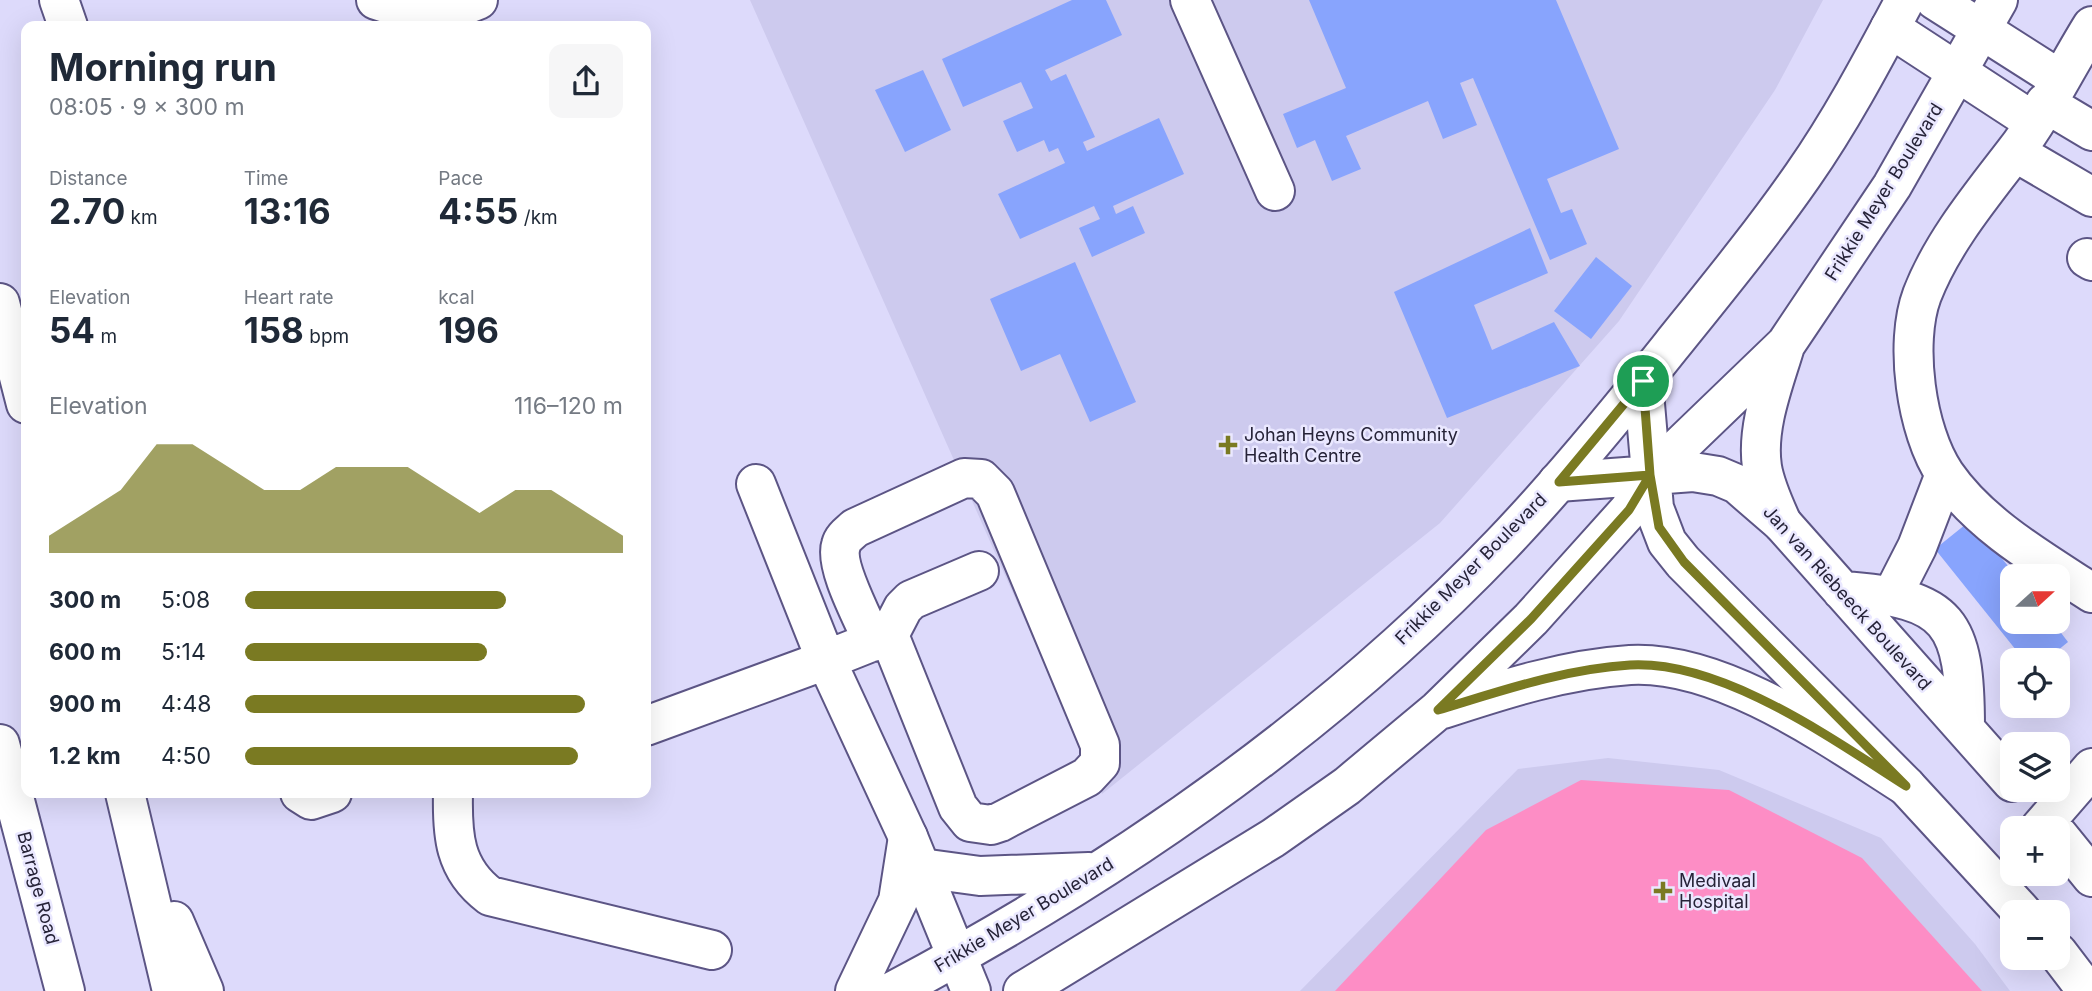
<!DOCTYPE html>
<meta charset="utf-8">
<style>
:root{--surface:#fff;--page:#f6f6f7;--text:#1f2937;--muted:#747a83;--accent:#7a7a22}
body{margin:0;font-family:Inter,sans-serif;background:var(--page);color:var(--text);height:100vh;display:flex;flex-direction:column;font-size:26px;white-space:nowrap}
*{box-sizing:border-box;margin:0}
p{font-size:23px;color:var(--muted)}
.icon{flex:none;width:38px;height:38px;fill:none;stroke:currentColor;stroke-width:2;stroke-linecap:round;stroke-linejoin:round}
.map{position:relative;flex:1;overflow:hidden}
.panel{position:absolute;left:21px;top:21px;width:630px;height:777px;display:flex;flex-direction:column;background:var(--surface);border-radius:14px;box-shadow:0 7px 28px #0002}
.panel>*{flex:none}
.needle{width:46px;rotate:69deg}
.tools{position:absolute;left:2000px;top:564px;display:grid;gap:14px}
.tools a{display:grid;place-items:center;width:70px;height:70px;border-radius:14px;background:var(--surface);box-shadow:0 7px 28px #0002;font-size:35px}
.pin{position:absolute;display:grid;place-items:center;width:60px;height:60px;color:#fff;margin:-30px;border:4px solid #fff;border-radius:50%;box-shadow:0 2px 7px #0007}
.round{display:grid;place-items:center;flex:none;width:74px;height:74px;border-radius:14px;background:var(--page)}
.overview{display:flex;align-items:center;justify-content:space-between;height:119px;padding:0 28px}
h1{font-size:38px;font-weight:700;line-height:52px}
.stats{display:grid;grid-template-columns:repeat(3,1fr);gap:10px;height:119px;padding:7px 28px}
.stats div{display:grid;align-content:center}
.stats b{font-size:35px;font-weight:700}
.stats small{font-size:19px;font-weight:400}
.stats p{font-size:19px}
.chart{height:196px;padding:14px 28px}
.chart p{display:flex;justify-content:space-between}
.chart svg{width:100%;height:126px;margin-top:7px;fill:var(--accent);opacity:.7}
ul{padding:0 28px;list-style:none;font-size:23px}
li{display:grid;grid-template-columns:112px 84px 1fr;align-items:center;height:52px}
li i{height:18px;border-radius:9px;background:var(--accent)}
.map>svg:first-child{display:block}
.built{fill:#cdcaee}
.green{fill:#fd8dc5}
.building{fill:#88a4fd}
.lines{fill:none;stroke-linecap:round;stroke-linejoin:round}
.minor-casing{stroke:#5c5585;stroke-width:42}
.major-casing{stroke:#5c5585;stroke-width:42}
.minor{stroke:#fff;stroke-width:38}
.major{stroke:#fff;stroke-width:38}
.route-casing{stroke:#fff;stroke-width:14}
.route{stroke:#7a7a22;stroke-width:9}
.poi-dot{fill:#7a7a22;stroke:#eae8ff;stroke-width:2.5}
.labels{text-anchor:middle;stroke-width:5;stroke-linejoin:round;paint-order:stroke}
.street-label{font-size:18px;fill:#262338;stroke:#eae8ff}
.poi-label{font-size:18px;fill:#262338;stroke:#eae8ff;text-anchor:start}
</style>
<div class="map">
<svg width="2092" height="991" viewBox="0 0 2092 991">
<rect width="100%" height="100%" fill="#dddafb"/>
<path class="built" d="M750 0H1823L1775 90 1619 321 1440 523 1102 794Z
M1608 758 1719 770 1881 838 1975 944 2010 991H1300L1518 769Z"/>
<path class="green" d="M1581 780 1729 790 1862 858 1982 991H1335L1486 830Z"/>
<path class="building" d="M1072 0H1106L1122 35 1045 70 1051 81 1066 74 1095 137 1083 142 1087 151 1159 118 1184 174 1113 206 1116 214 1133 206 1145 233 1092 257 1079 228 1100 219 1094 206 1020 239 998 194 1065 163 1058 148 1049 152 1044 140 1017 152 1003 121 1033 108 1021 82 963 107 942 59Z
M1309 0H1556L1619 149 1547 179 1561 213 1572 209 1587 244 1550 260 1473 78 1460 83 1477 125 1443 139 1428 101 1346 136 1361 169 1332 181 1315 140 1297 148 1283 114 1346 88Z
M923 70 951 130 905 152 875 90Z
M1530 228 1548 273 1474 305 1492 350 1554 322 1580 366 1447 418 1394 292Z
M1596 257 1632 286 1591 339 1554 311Z
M1075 262 1136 402 1090 422 1060 354 1021 371 990 299Z
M1971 520 2016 576H2012V621H2052L2068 642 2046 660H2024L1935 549Z"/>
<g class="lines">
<g class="minor-casing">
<path id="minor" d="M59 0 68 26
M376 0C412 13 443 16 478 0
M1190 0 1275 191
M1935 0 2059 79
M2092 26C2067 66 2043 116 2014 153 1981 196 1942 243 1922 295 1904 343 1916 431 1945 474 1980 525 2041 560 2092 593
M1890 28 2034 122
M2045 103 2092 131
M2015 152 2092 197
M2087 258 2092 261
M1643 381 1654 508 1667 542 1683 562 1906 786 2022 912
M1558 482 1693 472 1718 476 1737 484 1782 523 2012 782
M756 484 826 660 889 635 958 807 970 822 991 825 1000 822 1087 777 1100 763V745L995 493 981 479 964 478 855 528C850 533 843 537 841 545 834 566 864 620 873 642
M1842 591C1951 598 1965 622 1965 728
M1893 594 1917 547 1945 474
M889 635 903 608 911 600 979 571
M646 726 826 660 908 837 971 991
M300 793 311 800 332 793
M453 793C452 835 454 869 490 896L712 950
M2040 828 2092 768
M2058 835 2092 877
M2058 953 2087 991"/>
</g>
<g class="major-casing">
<path id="major" d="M0 303 26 404
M1782 523C1774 505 1765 486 1762 467 1756 427 1774 383 1785 346
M1443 709C1504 689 1566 669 1630 665 1722 660 1832 739 1906 786
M0 744 65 991
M125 793 172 991
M921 868 980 876 1089 872
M174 921 204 991
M855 991 898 901 908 837
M893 991C1116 873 1327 727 1502 544 1562 481 1617 414 1671 346 1716 290 1762 234 1803 175 1842 119 1873 60 1905 0
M1023 991 1273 838 1347 786 1438 710 1531 619 1629 510 1650 475 1786 344 1892 186 1998 0"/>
</g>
<use href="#minor" class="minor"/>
<use href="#major" class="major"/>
</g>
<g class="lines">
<g class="route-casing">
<path id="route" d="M1643 381 1559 482 1650 475 1659 527 1684 562 1906 786C1832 739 1722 660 1630 665 1564 669 1501 691 1438 710L1531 619 1629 510 1650 475 1643 381"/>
</g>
<use href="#route" class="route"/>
</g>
<g class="poi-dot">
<path d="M1224.5 434.5h7v7h7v7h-7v7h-7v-7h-7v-7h7z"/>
<path d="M1659.5 880.5h7v7h7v7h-7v7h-7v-7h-7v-7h7z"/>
</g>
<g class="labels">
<g class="street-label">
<text transform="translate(1884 192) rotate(-58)" y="6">Frikkie Meyer Boulevard</text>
<text transform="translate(1471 569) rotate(-45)" y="6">Frikkie Meyer Boulevard</text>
<text transform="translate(1847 598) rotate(48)" y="6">Jan van Riebeeck Boulevard</text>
<text transform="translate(38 888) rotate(75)" y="6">Barrage Road</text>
<text transform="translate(1024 915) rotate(-31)" y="6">Frikkie Meyer Boulevard</text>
</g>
<g class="poi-label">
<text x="1244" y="441">Johan Heyns Community<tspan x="1244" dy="21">Health Centre</tspan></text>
<text x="1679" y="887">Medivaal<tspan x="1679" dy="21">Hospital</tspan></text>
</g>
</g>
</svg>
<div class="tools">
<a><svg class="needle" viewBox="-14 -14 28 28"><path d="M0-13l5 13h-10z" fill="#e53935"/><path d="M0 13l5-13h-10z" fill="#747a83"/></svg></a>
<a><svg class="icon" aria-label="locate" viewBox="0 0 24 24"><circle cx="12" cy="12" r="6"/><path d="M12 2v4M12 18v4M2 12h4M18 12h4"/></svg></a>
<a><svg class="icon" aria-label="layers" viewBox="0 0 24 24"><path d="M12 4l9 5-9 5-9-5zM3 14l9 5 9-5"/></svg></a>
<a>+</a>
<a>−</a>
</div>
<div class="pin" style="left:1643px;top:381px;background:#1e9e55"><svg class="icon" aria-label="arrive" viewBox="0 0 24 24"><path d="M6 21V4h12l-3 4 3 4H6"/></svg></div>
<section class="panel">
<div class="overview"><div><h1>Morning run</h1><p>08:05 · 9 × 300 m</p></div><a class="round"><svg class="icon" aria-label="share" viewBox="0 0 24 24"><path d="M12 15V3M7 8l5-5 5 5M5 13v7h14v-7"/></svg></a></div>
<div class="stats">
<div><p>Distance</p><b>2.70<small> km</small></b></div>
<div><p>Time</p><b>13:16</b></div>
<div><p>Pace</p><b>4:55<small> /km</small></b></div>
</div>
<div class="stats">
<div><p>Elevation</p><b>54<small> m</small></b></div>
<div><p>Heart rate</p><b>158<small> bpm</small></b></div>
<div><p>kcal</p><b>196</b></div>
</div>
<div class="chart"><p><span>Elevation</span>116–120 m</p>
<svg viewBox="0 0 160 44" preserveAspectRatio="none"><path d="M0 44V38L10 30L20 22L30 6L40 6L50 14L60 22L70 22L80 14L90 14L100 14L110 22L120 30L130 22L140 22L150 30L160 38V44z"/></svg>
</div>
<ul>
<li><b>300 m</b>5:08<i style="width:69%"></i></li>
<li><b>600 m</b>5:14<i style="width:64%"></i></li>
<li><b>900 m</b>4:48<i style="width:90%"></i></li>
<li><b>1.2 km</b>4:50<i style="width:88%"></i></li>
</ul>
</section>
</div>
